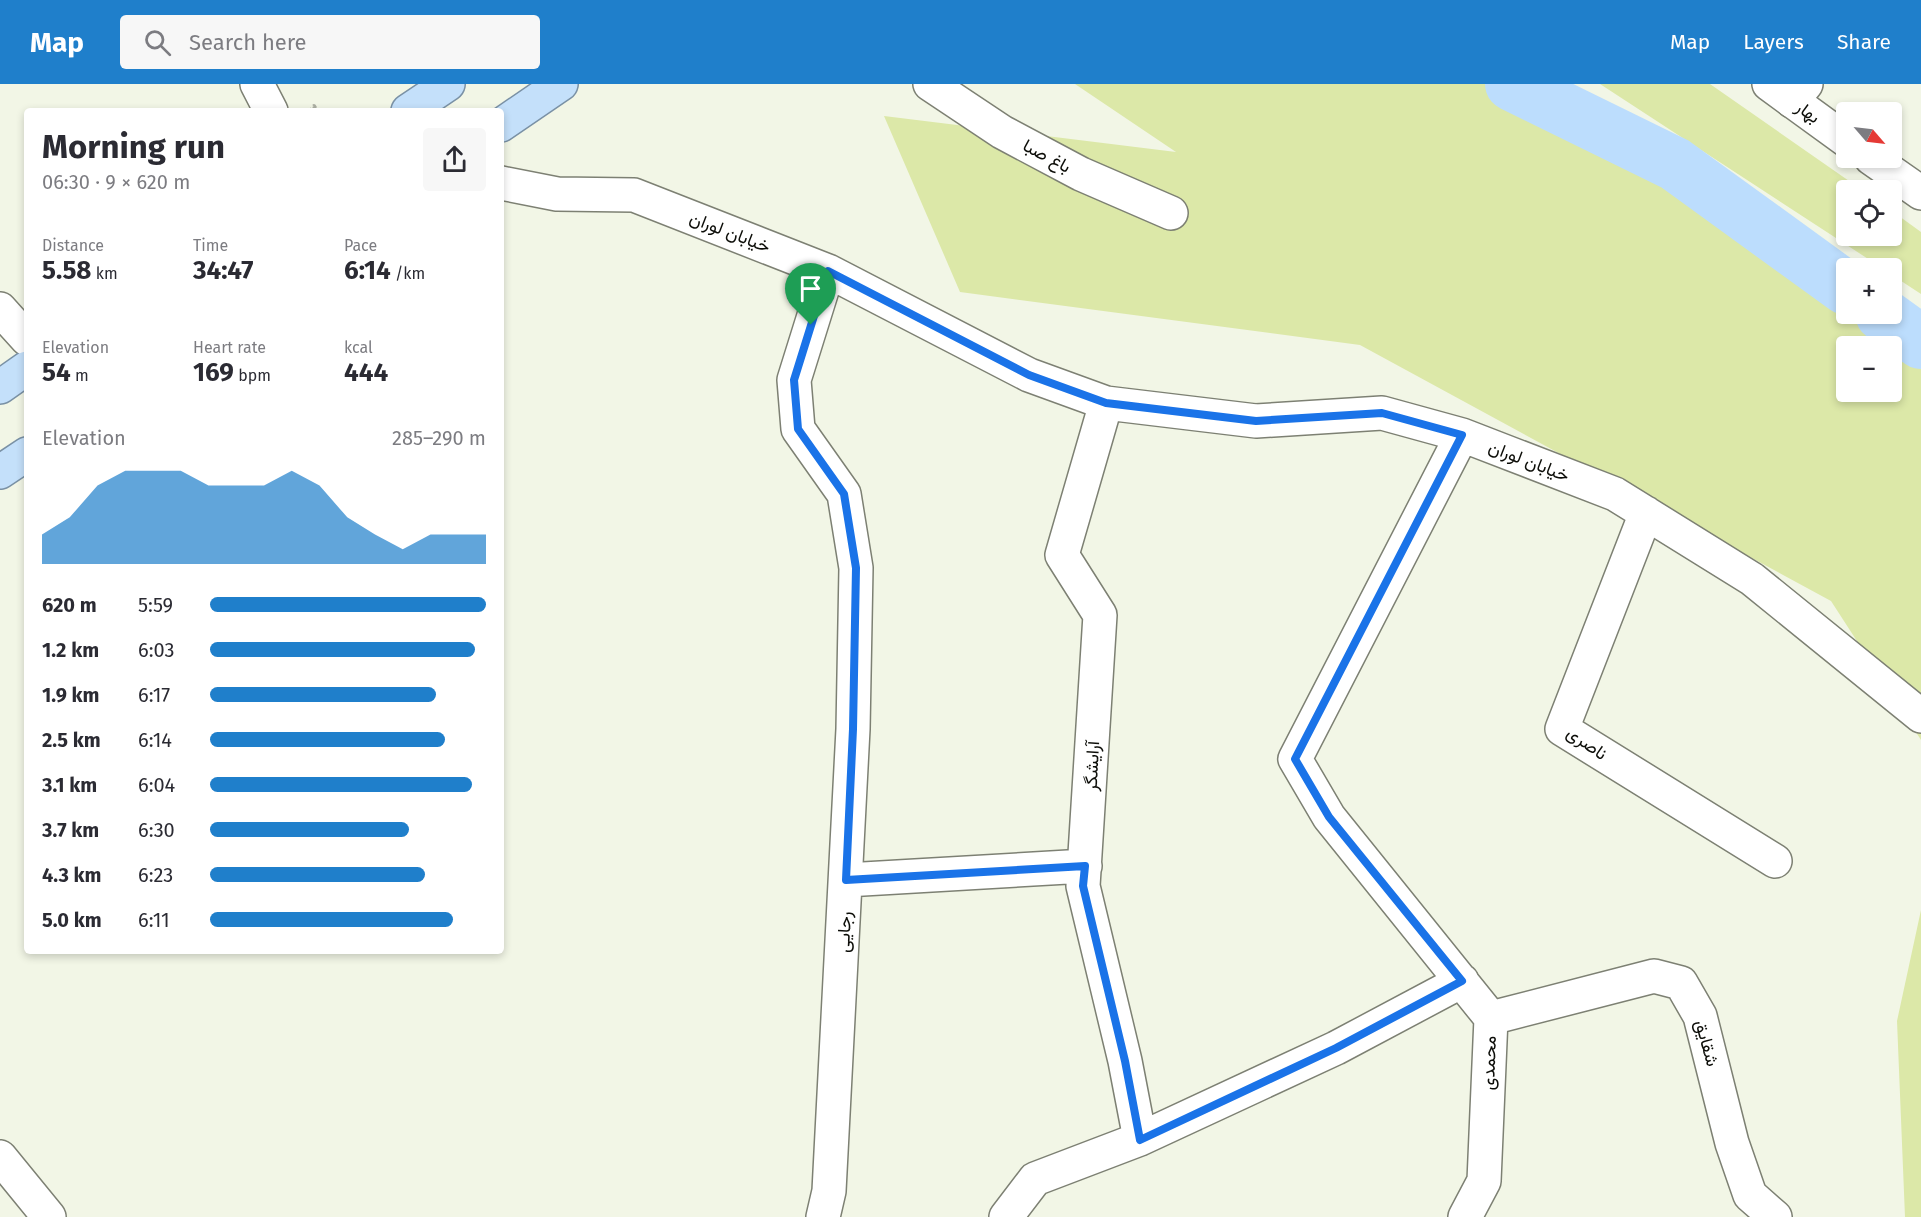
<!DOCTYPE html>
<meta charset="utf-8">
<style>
:root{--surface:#fff;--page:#f7f7f7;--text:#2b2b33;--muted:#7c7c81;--accent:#1f7fcb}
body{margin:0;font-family:"Fira Sans",Vazirmatn,sans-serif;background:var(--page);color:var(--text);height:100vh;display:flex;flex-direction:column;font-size:22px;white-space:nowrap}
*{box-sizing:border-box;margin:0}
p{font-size:20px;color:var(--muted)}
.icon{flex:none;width:33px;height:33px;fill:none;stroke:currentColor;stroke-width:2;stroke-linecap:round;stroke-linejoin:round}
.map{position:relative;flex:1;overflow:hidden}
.drawer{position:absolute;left:24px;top:24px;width:480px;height:846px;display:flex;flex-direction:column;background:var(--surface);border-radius:6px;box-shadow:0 3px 9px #0003}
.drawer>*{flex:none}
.needle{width:39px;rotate:118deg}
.fabs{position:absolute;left:1836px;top:18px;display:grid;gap:12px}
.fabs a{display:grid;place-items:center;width:66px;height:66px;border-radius:6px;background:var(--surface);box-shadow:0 3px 9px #0003;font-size:30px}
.pin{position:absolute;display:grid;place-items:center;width:51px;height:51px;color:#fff;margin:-62px -26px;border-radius:50% 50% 50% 0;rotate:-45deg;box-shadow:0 0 6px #0007}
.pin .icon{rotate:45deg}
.round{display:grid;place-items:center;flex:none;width:63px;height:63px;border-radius:6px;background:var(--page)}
.head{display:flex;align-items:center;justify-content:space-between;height:102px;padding:0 18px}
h1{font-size:33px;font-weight:700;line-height:45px}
.figures{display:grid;grid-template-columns:repeat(3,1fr);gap:9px;height:102px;padding:6px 18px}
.figures div{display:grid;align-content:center}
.figures b{font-size:26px;font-weight:700}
.figures small{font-size:16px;font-weight:400}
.figures p{font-size:16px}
.chart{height:168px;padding:12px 18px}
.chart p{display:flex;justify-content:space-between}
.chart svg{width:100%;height:108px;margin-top:6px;fill:var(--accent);opacity:.7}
ul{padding:0 18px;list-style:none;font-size:20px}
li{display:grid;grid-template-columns:96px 72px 1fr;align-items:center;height:45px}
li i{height:15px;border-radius:8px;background:var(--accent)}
header{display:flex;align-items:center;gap:36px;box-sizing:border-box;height:84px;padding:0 30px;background:var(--accent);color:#fff}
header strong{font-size:28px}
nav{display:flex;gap:33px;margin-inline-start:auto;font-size:21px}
.search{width:420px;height:54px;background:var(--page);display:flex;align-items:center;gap:15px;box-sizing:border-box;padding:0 21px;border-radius:6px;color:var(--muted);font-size:22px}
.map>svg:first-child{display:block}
.green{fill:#dce8a8;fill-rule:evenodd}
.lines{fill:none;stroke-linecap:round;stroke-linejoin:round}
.river{stroke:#bcddfd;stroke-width:54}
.minor-casing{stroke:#7d8073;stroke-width:36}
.tertiary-casing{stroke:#7d8073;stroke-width:36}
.trunk-casing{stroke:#7a91a5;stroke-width:36}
.path{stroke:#acafa3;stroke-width:4;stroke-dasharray:3 3;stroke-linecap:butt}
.minor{stroke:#fff;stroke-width:33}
.tertiary{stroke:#fff;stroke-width:33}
.trunk{stroke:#c4e0fa;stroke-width:33}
.route-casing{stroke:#fff;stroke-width:12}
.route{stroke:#1a73e8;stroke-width:8}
.labels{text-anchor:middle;stroke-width:4.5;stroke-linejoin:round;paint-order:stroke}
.street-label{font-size:18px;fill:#0c0d08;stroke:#fff}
</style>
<header>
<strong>Map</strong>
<div class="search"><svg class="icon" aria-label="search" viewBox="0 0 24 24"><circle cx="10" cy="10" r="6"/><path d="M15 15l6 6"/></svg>Search here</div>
<nav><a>Map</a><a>Layers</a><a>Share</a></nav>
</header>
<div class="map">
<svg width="1921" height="1133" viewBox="0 0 1921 1133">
<rect width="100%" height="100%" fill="#f2f6e6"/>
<path class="green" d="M1075 0H1570L1848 184 1846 230H1892V214L1921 233V656L1831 517 1360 261 960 208 884 32 1176 68ZM1846 262H1892V308H1846Z
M1600 0H1710L1862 106H1846V152H1892V127L1921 148V210L1892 191V184H1882Z
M1921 826V1133H1905L1897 937Z"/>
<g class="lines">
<path class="river" d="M1512 0 1675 80 1846 204
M1882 230 1921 258"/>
<g class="minor-casing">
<path id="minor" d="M257 0 271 27
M930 0 1002 48 1081 90 1171 129
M1792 17 1806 0
M501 99 557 110 634 111 828 187 1029 291 1106 319 1256 337 1382 329 1462 351 1615 410 1752 495 1921 632
M0 225 27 255
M1106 319 1062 471 1100 531 1083 802 1125 977 1140 1055
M1462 351 1295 675 1329 733 1491 934 1484 1097 1465 1133
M1646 429 1562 645 1775 777
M846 796 1085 782
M1491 934 1654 892 1681 899 1700 932 1732 1059 1750 1111 1775 1133
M0 1073 49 1133
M823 1133 829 1107 853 645 856 484 844 410 798 345 794 296 828 187
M1006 1133 1035 1095 1140 1055 1336 964 1462 897"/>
</g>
<g class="tertiary-casing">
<path id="tertiary" d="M1769 0 1846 56
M1871 74 1921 109"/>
</g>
<g class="trunk-casing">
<path id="trunk" d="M408 27 448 0
M501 41 561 0
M0 303 27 284
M0 388 27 370"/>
</g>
<path class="path" d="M310 27 314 22 317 27"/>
<use href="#minor" class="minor"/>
<use href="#tertiary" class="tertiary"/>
<use href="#trunk" class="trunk"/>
</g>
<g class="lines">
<g class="route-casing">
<path id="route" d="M828 187 1029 291 1106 319 1256 337 1382 329 1462 351 1295 675 1329 733 1462 897 1336 964 1140 1056 1125 977 1083 802 1085 782 846 796 853 645 856 484 844 410 798 345 794 296Z"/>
</g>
<use href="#route" class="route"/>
</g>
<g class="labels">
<g class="street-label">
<text transform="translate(1808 28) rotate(36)" y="6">بهار</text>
<text transform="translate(1047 72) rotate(28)" y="6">باغ صبا</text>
<text transform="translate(730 148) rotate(21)" y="6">خیابان لوران</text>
<text transform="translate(1529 377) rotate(21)" y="6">خیابان لوران</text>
<text transform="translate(1587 659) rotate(35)" y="6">ناصری</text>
<text transform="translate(1092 682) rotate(-87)" y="6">آرایشگر</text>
<text transform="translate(844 848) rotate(-87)" y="6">رجایی</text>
<text transform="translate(1707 959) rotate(75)" y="6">شقایق</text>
<text transform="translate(1489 979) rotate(-88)" y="6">محمدی</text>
</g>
</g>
</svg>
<div class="fabs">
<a><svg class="needle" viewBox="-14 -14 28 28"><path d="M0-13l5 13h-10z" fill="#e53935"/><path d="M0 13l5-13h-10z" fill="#7c7c81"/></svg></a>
<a><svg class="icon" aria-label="locate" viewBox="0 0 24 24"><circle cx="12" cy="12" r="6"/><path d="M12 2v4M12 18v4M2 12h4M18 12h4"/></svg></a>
<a>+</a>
<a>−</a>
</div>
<div class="pin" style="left:811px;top:241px;background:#1e9e55"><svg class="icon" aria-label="arrive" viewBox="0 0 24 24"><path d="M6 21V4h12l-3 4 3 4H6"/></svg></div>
<section class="drawer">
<div class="head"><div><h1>Morning run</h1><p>06:30 · 9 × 620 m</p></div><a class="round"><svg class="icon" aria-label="share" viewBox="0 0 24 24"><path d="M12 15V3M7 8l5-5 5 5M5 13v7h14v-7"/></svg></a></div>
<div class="figures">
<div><p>Distance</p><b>5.58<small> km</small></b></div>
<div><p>Time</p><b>34:47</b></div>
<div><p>Pace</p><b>6:14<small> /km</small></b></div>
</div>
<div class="figures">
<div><p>Elevation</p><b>54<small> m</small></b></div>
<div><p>Heart rate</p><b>169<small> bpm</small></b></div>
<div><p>kcal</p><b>444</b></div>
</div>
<div class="chart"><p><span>Elevation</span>285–290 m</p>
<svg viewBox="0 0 160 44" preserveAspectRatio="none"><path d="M0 44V32L10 25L20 12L30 6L40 6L50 6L60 12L70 12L80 12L90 6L100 12L110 25L120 32L130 38L140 32L150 32L160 32V44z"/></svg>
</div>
<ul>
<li><b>620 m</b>5:59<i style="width:100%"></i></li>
<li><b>1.2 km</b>6:03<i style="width:96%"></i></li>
<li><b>1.9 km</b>6:17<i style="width:82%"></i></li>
<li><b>2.5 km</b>6:14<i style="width:85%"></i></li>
<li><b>3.1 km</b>6:04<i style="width:95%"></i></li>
<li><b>3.7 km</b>6:30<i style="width:72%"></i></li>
<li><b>4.3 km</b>6:23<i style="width:78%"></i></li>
<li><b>5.0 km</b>6:11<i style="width:88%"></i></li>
</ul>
</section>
</div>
